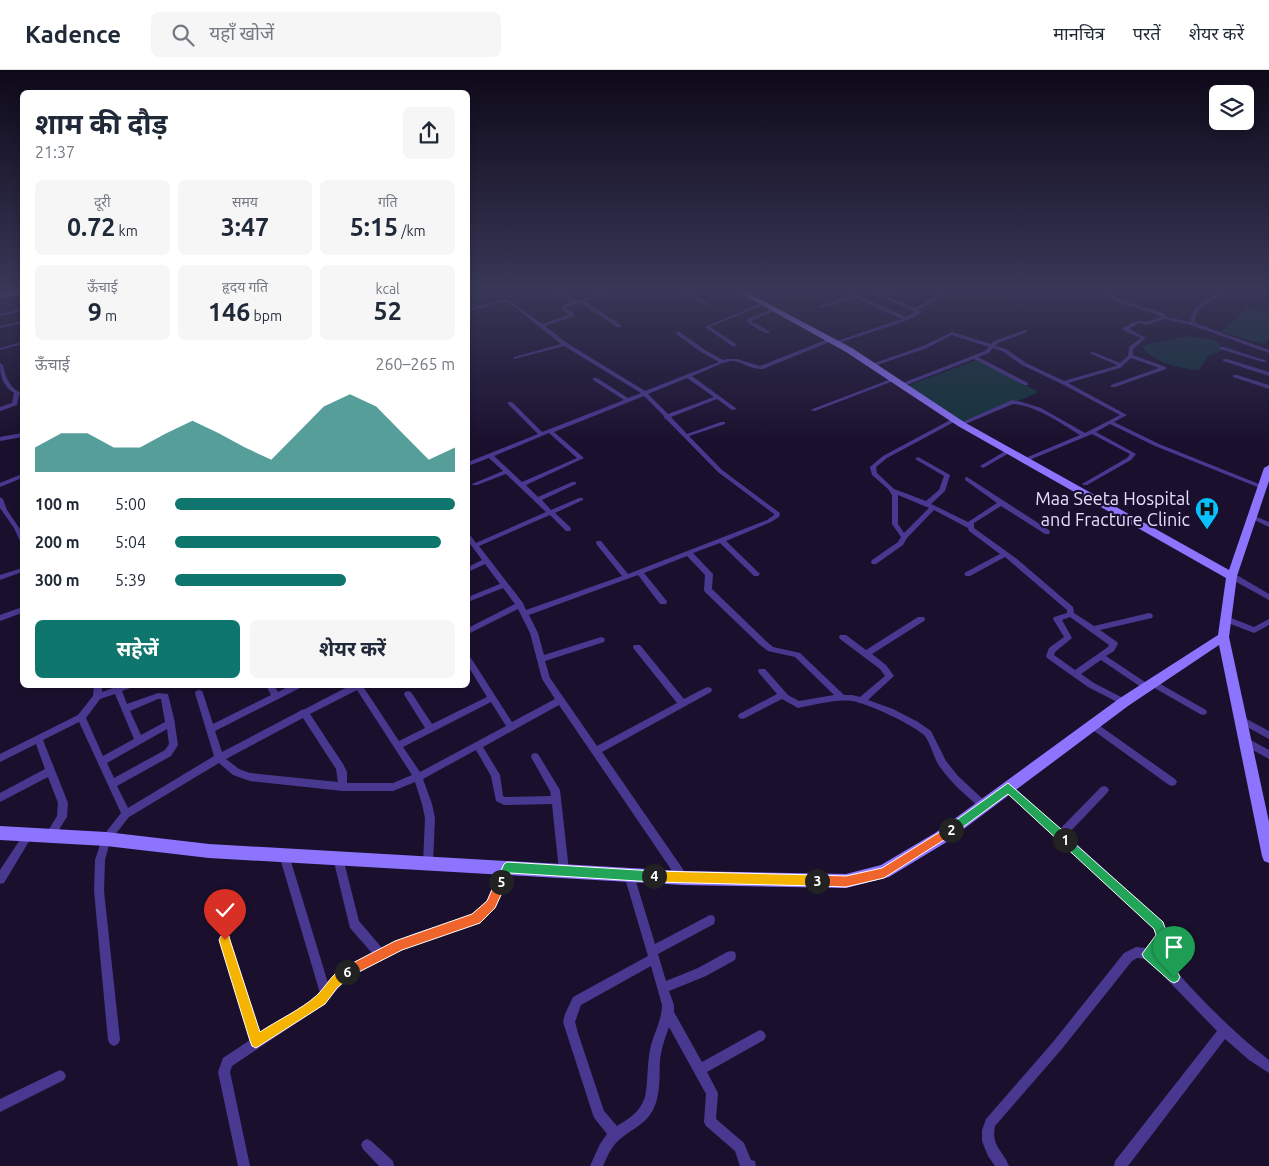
<!DOCTYPE html>
<html lang="hi">
<meta charset="utf-8">
<style>
:root{--surface:#fff;--page:#f6f6f7;--text:#1f2937;--muted:#747a83;--line:#e0e1e3;--accent:#0f766e}
body{margin:0;font-family:Ubuntu,"Noto Sans Devanagari",sans-serif;background:var(--page);color:var(--text);height:100vh;display:flex;flex-direction:column;font-size:19px;white-space:nowrap}
*{box-sizing:border-box;margin:0}
p{font-size:16px;color:var(--muted)}
.icon{flex:none;width:28px;height:28px;fill:none;stroke:currentColor;stroke-width:2;stroke-linecap:round;stroke-linejoin:round}
.map{position:relative;flex:1;overflow:hidden}
.sheet{position:absolute;left:20px;top:20px;width:450px;height:598px;display:flex;flex-direction:column;background:var(--surface);border-radius:8px;box-shadow:0 2px 8px #0003}
.sheet>*{flex:none}
.buttons{position:absolute;left:1209px;top:15px;display:grid;gap:10px}
.buttons a{display:grid;place-items:center;width:45px;height:45px;border-radius:8px;background:var(--surface);box-shadow:0 2px 8px #0003;font-size:25px}
.pin{position:absolute;display:grid;place-items:center;width:42px;height:42px;color:#fff;margin:-51px -21px;border-radius:50% 50% 50% 0;rotate:-45deg;box-shadow:0 0 5px #0007}
.pin .icon{rotate:45deg}
.km{position:absolute;width:25px;height:25px;margin:-12px;border-radius:50%;background:#222;color:#fff;font-size:14px;line-height:25px;text-align:center}
.round{display:grid;place-items:center;flex:none;width:52px;height:52px;border-radius:8px;background:var(--page)}
.overview{display:flex;align-items:center;justify-content:space-between;height:85px;padding:0 15px}
h1{font-size:28px;font-weight:700;line-height:38px}
.metrics{display:grid;grid-template-columns:repeat(3,1fr);gap:8px;height:85px;padding:5px 15px}
.metrics div{display:grid;align-content:center;border-radius:8px;background:var(--page);text-align:center}
.metrics b{font-size:25px;font-weight:700}
.metrics small{font-size:14px;font-weight:400}
.metrics p{font-size:14px}
.chart{height:140px;padding:10px 15px}
.chart p{display:flex;justify-content:space-between}
.chart svg{width:100%;height:90px;margin-top:5px;fill:var(--accent);opacity:.7}
.button{display:flex;gap:10px;margin-top:auto;padding:10px 15px}
.button a{flex:1;height:58px;border-radius:8px;background:var(--accent);color:#fff;font-size:20px;font-weight:700;line-height:58px;text-align:center}
.button a+a{background:var(--page);color:var(--text)}
ul{padding:0 15px;list-style:none;font-size:16px}
li{display:grid;grid-template-columns:80px 60px 1fr;align-items:center;height:38px}
li i{height:12px;border-radius:6px;background:var(--accent)}
header{display:flex;align-items:center;gap:30px;box-sizing:border-box;height:70px;padding:0 25px;background:var(--surface);border-bottom:1px solid var(--line)}
header strong{font-size:24px}
nav{display:flex;gap:28px;margin-inline-start:auto;font-size:18px}
.search{width:350px;height:45px;background:var(--page);display:flex;align-items:center;gap:12px;box-sizing:border-box;padding:0 18px;border-radius:8px;color:var(--muted);font-size:19px}
.map>svg:first-child{display:block}
.green{fill:#123439}
.water{fill:#071750}
.lines{fill:none;stroke-linecap:round;stroke-linejoin:round}
.street{fill:#493890;fill-rule:evenodd}
.secondary{fill:#8d74ff;fill-rule:evenodd}
.split-1{fill:#22a559;stroke:#fff}
.split-2{fill:#22a559;stroke:#fff}
.split-3{fill:#f0652b;stroke:#fff}
.split-4{fill:#f5b400;stroke:#fff}
.split-5{fill:#22a559;stroke:#fff}
.split-6{fill:#f0652b;stroke:#fff}
.split-7{fill:#f5b400;stroke:#fff}
.labels{text-anchor:middle;stroke-width:4.5;stroke-linejoin:round;paint-order:stroke}
.poi-label{font-size:18px;fill:#e6ddff;stroke:#1a102e;text-anchor:end}
</style>
<header>
<strong>Kadence</strong>
<div class="search"><svg class="icon" aria-label="search" viewBox="0 0 24 24"><circle cx="10" cy="10" r="6"/><path d="M15 15l6 6"/></svg>यहाँ खोजें</div>
<nav><a>मानचित्र</a><a>परतें</a><a>शेयर करें</a></nav>
</header>
<div class="map">
<svg width="1269" height="1096" viewBox="0 0 1269 1096">
<rect width="100%" height="100%" fill="#1a102e"/>
<path class="green" d="M1247 237 1269 243V268L1263 274 1221 262Z
M1191 266 1213 270 1218 272 1222 280 1214 284 1209 285 1199 300C1180 298 1156 294 1143 278L1144 275C1159 273 1175 268 1191 266Z
M976 290 1039 322 965 353 907 316Z"/>
<path class="water" d="M1131 219H1197L1199 220 1191 225H1144L1128 223Z"/>
<g class="lines">
<path class="street" d="M553 219H557L576 231 593 226 583 219H588L597 224 613 219H620L584 231 621 255V257H617L580 233 566 238 574 244V246L545 256 567 273 645 321 719 292 701 282 676 264V262H680L705 280 723 290 728 289H737L760 296 828 269H832V271L763 299C752 300 743 292 732 291 724 291 701 303 692 306L737 339 732 340 717 329 671 347 687 364 721 352H725V354L689 366 722 400 780 443 779 447 771 452 726 471 758 502 760 504 758 506H754L720 473 693 483 713 504 712 519 766 571 773 577 800 583 844 625H852L860 627 885 606 880 599 840 569 839 567 840 565H846L866 580 918 547H924L925 549 924 551 872 584 886 595 894 606 868 630 893 639 918 652 931 661 946 691 958 706 987 733 989 736 987 739 984 740 981 739C967 726 951 713 940 697 934 689 931 674 925 666 914 655 867 633 852 631 835 629 814 635 798 638L782 629 745 648 742 649 739 648 738 646 739 644 777 624 759 603 758 601 759 599H765L788 625 799 631 834 625 795 587 768 581 760 575 705 522 704 520 705 505 687 486 644 503 666 530 667 532 666 534H660L638 505 529 545 538 563 544 585 601 567 604 568 605 570 604 572 545 591 550 608 597 676 677 633 634 579 633 577 634 575H640L684 629 705 618 708 617 711 618 712 620 711 622 602 682 687 805 688 808 687 811 683 813 679 811 559 635 483 677 500 705 503 726 505 727 551 726 550 721 531 687 532 684 535 683 538 684 560 720 569 801 568 804 564 806 560 804 559 801 552 734 504 735 496 731 491 706 476 680 423 709 432 734 435 748 433 793 432 796 428 798 424 796 423 793 425 748 422 734 415 712 393 721H343L250 711 233 705 219 693 129 747 110 771 105 790 104 821 120 970 118 974 114 976 110 974 108 970 94 821 95 790 103 766 121 743 79 652 43 670 68 733 67 747 53 769 50 771 47 769 45 766 57 746 58 733 48 707 0 732V723L45 699 36 674 0 692V684L78 645 93 626 94 615H102V622L121 615H134L133 617 122 621 127 634 158 623 168 624 175 653V655L178 675 171 686 117 716 128 738 214 686 195 623 196 621 199 620 202 621 203 623 213 654 271 625 266 615H274L278 622 291 615H303L302 617 215 661 222 682 300 641 301 640 305 639 351 615H362L399 671 425 658 405 626 404 624 405 622 408 621 411 622 432 654 487 627 468 596V587L471 588 512 652 555 629 542 609 530 563 518 539 468 564V558L515 534 503 518 468 532V527L500 514 485 494 468 502V497L482 490 468 471V465H470L476 473 546 442 506 404 477 415H473L472 414 503 401 489 388 468 396V392L538 364 508 334V332H512L542 362 624 330 593 310V308H597L628 328 641 323 564 276 514 289V287L561 274 508 232H503L468 241V239L503 230H509L542 254 569 245 561 238 563 235 572 232 553 221ZM687 308 714 327 668 344 648 324ZM644 326 664 346V348L666 349 718 402 774 444V445L767 450 628 504 601 471H597L596 473 597 475 622 506 526 540 523 533 479 476 550 445 566 461H570L571 459 570 457 555 443 583 430V428H579L551 440 542 430 576 414V412H572L538 427 526 415 584 388 554 362ZM549 363 577 388 522 412 494 386ZM357 620 412 705 393 713H347V702L343 694 310 644ZM115 624 134 669 103 686 86 648 100 629ZM158 629H161L165 652 141 665 130 641ZM491 632 506 656 420 702 403 677ZM303 648 336 699 338 712 250 703 239 699 226 689ZM167 659 169 674 165 680 114 708 107 693Z
M676 219H682L709 234 705 235Z
M807 219H813L809 222H805V221Z
M839 219H845L906 247 915 242 864 219H870L885 226 901 219H907L888 227 915 238 941 224 945 225 918 240 921 241V243L908 250 836 274H834V272L902 249 856 228 819 238V236L853 226Z
M1102 219H1107L1121 230 1163 243 1167 247 1191 252C1191 236 1205 231 1217 224L1215 220H1219L1221 225C1209 233 1195 237 1195 253L1269 280V283L1191 255 1165 249 1146 255 1141 253 1137 254 1129 259 1146 268 1133 279V285L1166 297V299L1115 317H1111V315L1159 298 1131 288 1120 298 1068 313 1127 345 1114 352 1159 374 1264 416V418H1260L1155 376 1110 354 1096 362 1136 384 1131 390 1087 415H1083L1082 414 1127 388 1130 384 1092 364 1027 391H1023V389L1080 365C1060 353 1037 336 1013 334L963 355 961 356 958 354 1012 330 1022 332 1041 338 1085 363 1120 345 1062 314 1022 295 1002 281 993 278 989 283 978 287 1028 313V315H1024L974 289 904 316H900V314L985 281 989 277 952 265 927 278 874 296 869 295 923 276 952 262 991 274 994 271 1025 260 1027 261V262L998 273 995 276 1006 279 1026 293 1064 311 1116 296 1117 295 1089 283 1093 282 1120 293 1128 286 1129 277 1141 268 1123 260V258L1134 252 1141 251 1146 252 1162 247 1159 245 1117 232Z
M761 233 765 234 710 257 736 274V276H732L705 257Z
M22 239V241L0 246V244Z
M772 239 776 240 751 251 752 252 769 261V263H765L748 253 747 249Z
M22 251V253L0 258V256Z
M22 272V274L0 280V278Z
M1220 277H1224L1267 291 1263 292 1220 279Z
M1223 289H1227L1269 302V306L1223 291Z
M0 293 3 295C5 307 10 319 22 323V325H19L17 335 0 341V337L12 333 14 323C3 316 0 306 0 293Z
M1233 305H1237L1269 315V319L1233 307Z
M891 309 896 310 815 341 810 340Z
M954 348 957 350 956 351 887 388 876 397 877 403 894 419 926 431 939 420 944 406 915 389 918 387 920 388 950 405 945 421 931 434 968 452 997 433 965 410V408L967 407 1049 460 1050 462 1049 464H1045L1001 436 974 453V458L1017 489 1073 537 1074 543 1094 556 1149 543 1152 544 1153 546 1152 548 1100 560 1117 572 1118 574 1114 581 1106 586 1148 614 1149 611 1152 610 1155 611 1206 640 1207 642 1206 644 1203 645 1200 644 1151 616 1150 619 1147 620 1144 619 1101 590 1081 604 1094 613 1127 630 1128 632 1127 634 1124 635 1121 634 1088 617 1047 588 1046 586 1049 578 1064 567 1053 549 1054 547 1067 543V540L1005 487 970 506H966L964 504 966 502 1000 484 969 461 968 458 934 440 907 468 903 475 876 494H872L871 492 872 490 898 472 901 467 892 454V425L888 419 872 405 870 397 883 386ZM898 425 929 438 904 463 898 454ZM1070 547 1109 575 1108 577 1075 600 1054 585 1055 582 1072 568 1062 550Z
M22 363V367L0 371V367Z
M1009 379 1011 380V382L985 397 983 398 980 396Z
M22 404V408L0 417V413Z
M0 427 3 429 7 440 22 462V471H20L14 458 0 438Z
M1252 445 1269 452V457L1250 448 1249 447Z
M22 498V502L0 510V505Z
M1229 504H1235L1269 524V530L1229 508 1228 506Z
M22 537V543L0 551V545Z
M1226 546 1254 557 1269 549V555L1254 563 1223 551 1222 549 1223 547Z
M1241 646 1269 661V669L1238 652 1237 650 1238 648Z
M1093 651 1175 709 1177 712 1175 715 1172 716 1169 715 1090 658 1089 655 1090 652Z
M1245 667 1269 680V689L1242 674 1241 671 1242 668Z
M1008 713 1011 714 1060 759 1101 717 1104 716 1107 717 1109 720 1107 723 1067 765 1162 852 1167 867 1166 871 1156 883C1171 895 1184 910 1197 924 1220 948 1243 970 1269 990V1003L1249 990 1225 969 1128 1096H1114L1115 1091 1217 961 1152 894 1146 889 1137 888 1132 891 1061 980 995 1056C991 1077 1003 1080 1009 1096H995L988 1086 982 1071V1060L986 1049 1053 972 1124 883 1136 877 1146 878 1156 866 1154 859 1005 720 1003 717 1005 714Z
M28 760 31 762 33 765 31 768 4 813 0 814V800L25 762Z
M284 780 287 782 289 785 328 913 338 901 372 883 350 858 349 854 333 788 335 785 338 783 341 785 343 788 359 851 382 878 412 864 472 845 487 830 503 795 507 793 511 795 512 798 495 838 479 853 414 874 346 909 325 934 232 996 230 1002 250 1096H238L218 1002 223 988 250 970 220 870 221 866 225 865 229 866 230 870 260 964 317 926 320 923 279 785 281 782Z
M629 800 633 802 634 805 655 874 710 845 714 846 715 850 714 854 658 884 666 911 698 898 727 882 731 881 735 882 736 886 735 890 706 906 669 921 674 935V942L702 992 756 962 760 960 764 962 766 966 764 970 707 1002 718 1023 716 1049 744 1073 751 1090 755 1091 756 1096H740L735 1081 706 1056 704 1052 706 1024 669 957C665 968 661 979 660 991 659 1007 661 1024 653 1040 645 1055 631 1059 619 1070 611 1077 607 1087 603 1096H590L600 1074 607 1064 595 1049 593 1045 563 952 565 944 573 927 648 886 624 805 625 802ZM651 896 662 935C662 951 653 964 650 980 647 995 648 1012 645 1027 640 1042 630 1048 617 1056L604 1041 578 963 575 952 581 935Z
M60 1000 64 1002 66 1006 64 1010 0 1042V1029Z
M367 1069 371 1071 393 1091 394 1096H379L363 1079 361 1075 363 1071Z"/>
<path class="secondary" d="M22 219V223L0 228V224Z
M733 219H741L852 278 964 352 1229 500 1264 398 1269 395V411L1237 506 1229 567 1269 752V793L1264 791 1262 786 1219 575 1128 636 945 773 889 807 846 818 683 815 209 788 106 776 0 770V756L106 762 209 774 683 801 846 804 881 795 935 763 1120 628 1218 565 1226 508 958 356 846 282Z"/>
</g>
<linearGradient id="sky" x2="0" y2="1"><stop stop-color="#0e0919"/><stop offset="0.59" stop-color="#383757"/><stop offset="1" stop-color="#383757" stop-opacity="0"/></linearGradient>
<rect width="1269" height="373" fill="url(#sky)"/>
<path class="split-1" d="M1065 765 1163 852 1168 866 1156 883 1178 903 1180 907 1178 911 1174 913 1170 911 1144 888 1142 884 1156 865 1154 859 1061 773 1060 770Z"/>
<path class="split-2" d="M1008 713 1069 766 1070 770 1069 773H1061L1008 724 955 763H948L946 760 948 756Z"/>
<path class="split-3" d="M951 755 955 756 957 760 955 763 884 808 846 817 817 816 814 815 812 811 814 807 817 805 846 806 882 798Z"/>
<path class="split-4" d="M654 801 817 805 821 807 823 811 821 815 817 816 654 812 650 810 648 806 650 803Z"/>
<path class="split-5" d="M507 792 654 801 658 803 659 806 658 810 654 812 510 803 505 816 501 817 497 816 496 812 504 794Z"/>
<path class="split-6" d="M501 806 505 808 507 812 495 838 480 853 402 880 351 906 347 908 343 906 341 902 343 898 395 871 472 844 487 831 497 808Z"/>
<path class="split-7" d="M225 865 229 866 230 870 260 962C276 951 302 939 316 926 327 916 332 902 347 896L351 898 353 902 351 906 337 918 325 934 256 978 252 976 250 971 219 870 221 866Z"/>
<defs>
<g id="hospital-pin" transform="scale(1.25)"><path d="M0 17L-7.5 6A9.5 9.5 0 1 1 7.5 6Z" fill="#09c1ff" stroke="#1a102e"/><path d="M-5-5h3v3.5h4V-5h3V5h-3V1.5h-4V5h-3Z" fill="#111"/></g>
</defs>
<g fill-rule="evenodd">
<use href="#hospital-pin" x="1207" y="439"/>
</g>
<g class="labels">
<g class="poi-label">
<text x="1190" y="435">Maa Seeta Hospital<tspan x="1190" dy="21">and Fracture Clinic</tspan></text>
</g>
</g>
</svg>
<div class="buttons">
<a><svg class="icon" aria-label="layers" viewBox="0 0 24 24"><path d="M12 4l9 5-9 5-9-5zM3 14l9 5 9-5"/></svg></a>
</div>
<div class="pin" style="left:1174px;top:907px;background:#1e9e55"><svg class="icon" aria-label="arrive" viewBox="0 0 24 24"><path d="M6 21V4h12l-3 4 3 4H6"/></svg></div>
<div class="pin" style="left:225px;top:870px;background:#d93025"><svg class="icon" aria-label="check" viewBox="0 0 24 24"><path d="M5 12l5 5 9-10"/></svg></div>
<b class="km" style="left:1065px;top:770px">1</b>
<b class="km" style="left:951px;top:760px">2</b>
<b class="km" style="left:817px;top:811px">3</b>
<b class="km" style="left:654px;top:806px">4</b>
<b class="km" style="left:501px;top:812px">5</b>
<b class="km" style="left:347px;top:902px">6</b>
<section class="sheet">
<div class="overview"><div><h1>शाम की दौड़</h1><p>21:37</p></div><a class="round"><svg class="icon" aria-label="share" viewBox="0 0 24 24"><path d="M12 15V3M7 8l5-5 5 5M5 13v7h14v-7"/></svg></a></div>
<div class="metrics">
<div><p>दूरी</p><b>0.72<small> km</small></b></div>
<div><p>समय</p><b>3:47</b></div>
<div><p>गति</p><b>5:15<small> /km</small></b></div>
</div>
<div class="metrics">
<div><p>ऊँचाई</p><b>9<small> m</small></b></div>
<div><p>हृदय गति</p><b>146<small> bpm</small></b></div>
<div><p>kcal</p><b>52</b></div>
</div>
<div class="chart"><p><span>ऊँचाई</span>260–265 m</p>
<svg viewBox="0 0 160 44" preserveAspectRatio="none"><path d="M0 44V32L10 25L20 25L30 32L40 32L50 25L60 19L70 25L80 32L90 38L100 25L110 12L120 6L130 12L140 25L150 38L160 32V44z"/></svg>
</div>
<ul>
<li><b>100 m</b>5:00<i style="width:100%"></i></li>
<li><b>200 m</b>5:04<i style="width:95%"></i></li>
<li><b>300 m</b>5:39<i style="width:61%"></i></li>
</ul>
<div class="button"><a>सहेजें</a><a>शेयर करें</a></div>
</section>
</div>
